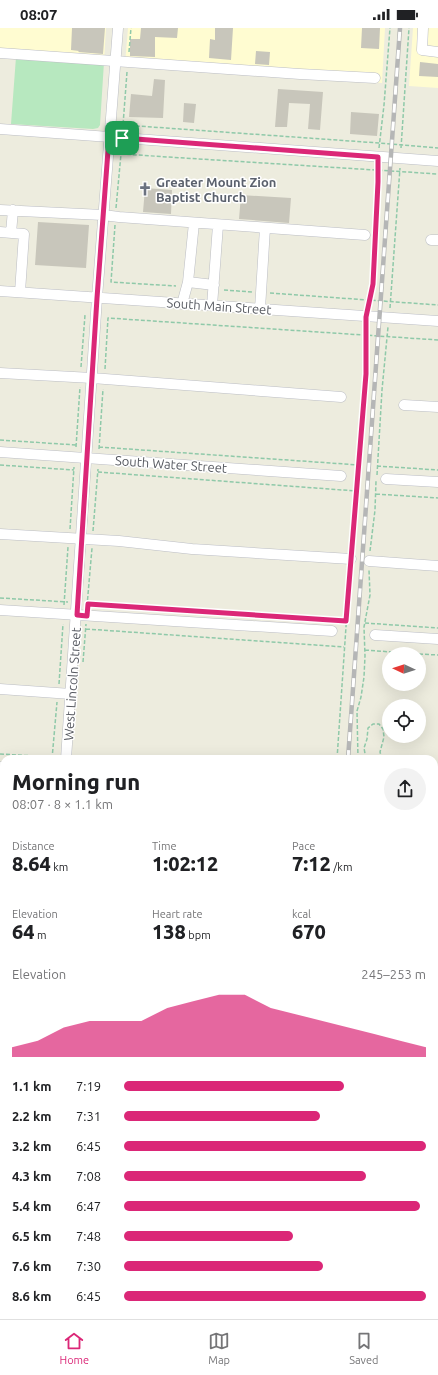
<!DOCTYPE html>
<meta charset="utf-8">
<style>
:root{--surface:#fff;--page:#f2f2f2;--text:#202124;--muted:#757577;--line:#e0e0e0;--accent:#db2777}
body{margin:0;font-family:Ubuntu,sans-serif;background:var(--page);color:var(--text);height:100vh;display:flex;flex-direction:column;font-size:15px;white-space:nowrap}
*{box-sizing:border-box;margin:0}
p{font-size:13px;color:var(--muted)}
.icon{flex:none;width:22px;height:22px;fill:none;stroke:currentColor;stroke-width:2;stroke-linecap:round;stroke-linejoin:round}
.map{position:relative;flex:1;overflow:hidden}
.panel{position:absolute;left:0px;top:727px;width:438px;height:564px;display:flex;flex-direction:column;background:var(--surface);border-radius:12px 12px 0 0;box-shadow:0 4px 16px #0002}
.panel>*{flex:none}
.needle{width:26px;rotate:274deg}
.controls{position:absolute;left:382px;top:619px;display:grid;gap:8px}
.controls a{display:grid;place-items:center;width:44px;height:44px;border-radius:50%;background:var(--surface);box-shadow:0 4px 16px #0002;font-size:20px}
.pin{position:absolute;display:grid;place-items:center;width:34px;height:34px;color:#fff;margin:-17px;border-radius:8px;box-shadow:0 2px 6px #0006}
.round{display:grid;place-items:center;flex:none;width:42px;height:42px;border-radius:21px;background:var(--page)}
.head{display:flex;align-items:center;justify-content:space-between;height:68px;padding:0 12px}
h1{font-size:22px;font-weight:800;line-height:30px}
.metrics{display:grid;grid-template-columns:repeat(3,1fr);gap:6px;height:68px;padding:4px 12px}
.metrics div{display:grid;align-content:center}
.metrics b{font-size:20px;font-weight:800}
.metrics small{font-size:11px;font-weight:400}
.metrics p{font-size:11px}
.chart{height:112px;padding:8px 12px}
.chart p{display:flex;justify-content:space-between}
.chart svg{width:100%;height:72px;margin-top:4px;fill:var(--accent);opacity:.7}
ul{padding:0 12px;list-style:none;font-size:13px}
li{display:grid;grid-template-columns:64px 48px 1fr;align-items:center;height:30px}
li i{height:10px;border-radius:5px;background:var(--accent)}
.status{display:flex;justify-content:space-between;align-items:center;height:28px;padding:0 20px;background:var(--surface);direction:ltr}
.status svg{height:11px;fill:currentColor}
.tab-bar{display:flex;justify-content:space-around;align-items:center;height:56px;border-top:1px solid var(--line);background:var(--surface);font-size:11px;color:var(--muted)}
.tab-bar a{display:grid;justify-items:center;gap:2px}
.tab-bar .selected{color:var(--accent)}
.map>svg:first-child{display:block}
.commercial{fill:#fffcd1}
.industrial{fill:#e0ded6}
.education{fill:#dcdbcd}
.green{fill:#b7e8bf}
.water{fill:#9cc4ff}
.building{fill:#c8c6bb}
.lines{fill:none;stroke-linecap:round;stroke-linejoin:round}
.minor-casing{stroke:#bbbdc4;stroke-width:11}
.major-casing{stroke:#ffe945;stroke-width:14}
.path{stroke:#8fc9a9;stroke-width:1.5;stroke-dasharray:4 2;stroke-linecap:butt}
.minor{stroke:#fff;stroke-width:10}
.major{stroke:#ffffa1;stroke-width:13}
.rail-casing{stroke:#b5b6b6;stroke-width:4.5}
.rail{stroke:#fff;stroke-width:3;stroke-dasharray:9;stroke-linecap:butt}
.route-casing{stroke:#fff;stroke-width:8}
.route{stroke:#db2777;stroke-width:5}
.labels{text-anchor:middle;stroke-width:3;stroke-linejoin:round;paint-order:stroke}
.worship-label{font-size:13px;font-weight:bold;fill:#5b616d;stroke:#fff;text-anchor:start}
.street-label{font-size:13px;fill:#575a61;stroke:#fff}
</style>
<div class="status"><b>08:07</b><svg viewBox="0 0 49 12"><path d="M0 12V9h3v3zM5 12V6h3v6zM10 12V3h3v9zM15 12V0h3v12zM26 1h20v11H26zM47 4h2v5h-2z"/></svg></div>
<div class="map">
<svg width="438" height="1291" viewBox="0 0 438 1291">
<rect width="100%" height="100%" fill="#edecde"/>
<path class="commercial" d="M0 0H106L104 34 0 28Z
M128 0H385L382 55 125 36Z
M413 0H438V60L409 58Z"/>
<path class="industrial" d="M164 1287H288L287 1291H173Z"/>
<path class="education" d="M0 1269 4 1272V1287H88L95 1291H0Z"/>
<path class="green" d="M16 29 104 34 100 97 98 100 93 101 11 96Z
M434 992 438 993V1031L434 1030Z
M0 1004 4 1005V1034L0 1035Z
M434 1140 438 1141V1191L434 1190Z"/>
<path class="water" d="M0 878 4 879V1000L0 999Z
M434 1030 438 1031V1141L434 1139Z"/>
<path class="building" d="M72 0H105L103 26 78 24 79 23 71 22Z
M141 0H178L177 10 155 9V29L130 28V11H140Z
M215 0H233L231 32 209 30 210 11 215 12Z
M362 0H380L379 21 361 20Z
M256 23 270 24 269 37 255 36Z
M420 34 438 36V49L419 48Z
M154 51 165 52 163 90 129 89 131 66 152 68Z
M278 61 323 64 320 102 308 101 310 76 289 75 287 99H275Z
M184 75 196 76 194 95 183 94Z
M351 84 379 86 377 108 350 106Z
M145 160 172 162 171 186 143 184Z
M241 167 291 170 289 195 239 191Z
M38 194 89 197 86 240 35 237Z"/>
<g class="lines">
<g class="minor-casing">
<path id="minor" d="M423 0 422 22 438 24
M0 25 300 46 375 50
M0 101 438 133
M0 182 103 187 119 189 365 207
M0 204 24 206 20 264
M11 205 13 182
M431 212H438
M188 254 214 257
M0 263 438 293
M182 276 188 254 194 195
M212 278 218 197
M260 281 265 200
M0 345 92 350 341 369
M404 377 438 379
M0 424 341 448
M386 451 438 454
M0 506 119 513 192 521 351 531
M369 533 438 538
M0 582 332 603
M375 607 438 611
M0 661 71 666
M66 731 97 270 118 0
M0 739H4
M434 770H438
M434 848 438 849
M434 922H438
M434 1234 437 1199
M0 1257 4 1251
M359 1287 367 1291
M341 1291V1287
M428 1291 429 1287"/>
</g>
<g class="major-casing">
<path id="major" d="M0 1049 4 1050
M434 1198 438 1199"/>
</g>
<path class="path" d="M129 24 131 0
M127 44 123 97 379 115 438 120
M379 120 384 77 390 0
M401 120 409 0
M116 180 121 126 438 146
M115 197 111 254 176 258
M224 262 252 264
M270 265 438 277
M368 279 373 256 378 154V137
M390 280 400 140
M81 339 85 287
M105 341 108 290 438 312
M0 412 76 417
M76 419 80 359
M99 419 359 437
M99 421 103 361
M0 437 74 442
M377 438 438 442
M98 444 356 463
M377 447 382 362 388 299
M376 466 438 470
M70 501 74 439
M93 503 98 441
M352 522 366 346V299
M370 523 375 482 376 453
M0 570 68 574
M88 576 345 593
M64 577 68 519
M87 578 92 520
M365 595 438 600
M86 601 344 619
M365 622 418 626
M419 626 438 627
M83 634 86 596
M59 656 63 596
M0 726 52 729
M52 731 57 674
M337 731 350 540
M358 731 357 683 361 669 364 649 365 628 364 599 370 567 369 542
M366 731 364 720 367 711 368 700 373 696H379L383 701 384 709 380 724 382 731
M434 756 438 757
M0 757H4
M434 784 438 785
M0 870 4 871
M0 1008 4 1009
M0 1029 4 1030
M0 1068 4 1072
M434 1152 438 1154
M0 1233 4 1219
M0 1285 4 1277"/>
<use href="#minor" class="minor"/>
<use href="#major" class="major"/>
<g class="rail-casing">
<path id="rail" d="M348 731 400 0
M312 1287V1291"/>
</g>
<use href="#rail" class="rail"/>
</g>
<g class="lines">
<g class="route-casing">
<path id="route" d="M109 109 378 129V154L373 256 366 289V346L346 593 88 576 87 588 77 587 97 270Z"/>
</g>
<use href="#route" class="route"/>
</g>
<defs>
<g id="church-bare" transform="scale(1.08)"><path d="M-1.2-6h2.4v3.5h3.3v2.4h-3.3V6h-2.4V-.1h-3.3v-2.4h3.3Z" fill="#6b7280" stroke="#fff" stroke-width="2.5" paint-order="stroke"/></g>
</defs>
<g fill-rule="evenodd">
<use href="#church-bare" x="145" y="161"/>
</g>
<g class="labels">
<g class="worship-label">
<text x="156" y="159">Greater Mount Zion<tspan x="156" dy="15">Baptist Church</tspan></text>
</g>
<g class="street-label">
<text transform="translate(219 278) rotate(4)" y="5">South Main Street</text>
<text transform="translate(171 436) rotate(4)" y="5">South Water Street</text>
<text transform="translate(72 656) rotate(-86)" y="5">West Lincoln Street</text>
</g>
</g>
</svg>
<div class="controls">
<a><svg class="needle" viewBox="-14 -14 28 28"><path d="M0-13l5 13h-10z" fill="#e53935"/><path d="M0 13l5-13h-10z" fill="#757577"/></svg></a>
<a><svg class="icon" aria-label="locate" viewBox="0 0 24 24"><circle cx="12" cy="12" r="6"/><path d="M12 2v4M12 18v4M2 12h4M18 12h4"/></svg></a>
</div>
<div class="pin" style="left:122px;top:110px;background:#1e9e55"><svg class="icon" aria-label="arrive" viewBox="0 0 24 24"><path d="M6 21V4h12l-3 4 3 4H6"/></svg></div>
<section class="panel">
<div class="head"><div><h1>Morning run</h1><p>08:07 · 8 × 1.1 km</p></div><a class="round"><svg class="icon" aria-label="share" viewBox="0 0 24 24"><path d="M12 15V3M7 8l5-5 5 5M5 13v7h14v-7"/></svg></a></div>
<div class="metrics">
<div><p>Distance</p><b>8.64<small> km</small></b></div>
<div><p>Time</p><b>1:02:12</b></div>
<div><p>Pace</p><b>7:12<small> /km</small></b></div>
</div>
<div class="metrics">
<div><p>Elevation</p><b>64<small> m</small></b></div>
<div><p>Heart rate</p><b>138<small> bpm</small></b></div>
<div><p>kcal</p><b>670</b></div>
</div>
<div class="chart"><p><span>Elevation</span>245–253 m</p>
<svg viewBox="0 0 160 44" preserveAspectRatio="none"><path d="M0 44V38L10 34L20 26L30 22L40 22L50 22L60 14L70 10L80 6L90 6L100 14L110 18L120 22L130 26L140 30L150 34L160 38V44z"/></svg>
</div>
<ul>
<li><b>1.1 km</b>7:19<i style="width:73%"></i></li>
<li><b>2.2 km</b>7:31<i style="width:65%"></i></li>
<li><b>3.2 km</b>6:45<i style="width:100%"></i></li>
<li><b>4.3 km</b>7:08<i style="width:80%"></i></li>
<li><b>5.4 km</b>6:47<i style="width:98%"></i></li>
<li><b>6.5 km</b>7:48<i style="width:56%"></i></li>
<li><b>7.6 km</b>7:30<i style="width:66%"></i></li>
<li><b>8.6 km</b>6:45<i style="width:100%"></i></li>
</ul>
</section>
</div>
<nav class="tab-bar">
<a class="selected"><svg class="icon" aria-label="home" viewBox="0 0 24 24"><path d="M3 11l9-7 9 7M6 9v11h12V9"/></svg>Home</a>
<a><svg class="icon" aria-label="map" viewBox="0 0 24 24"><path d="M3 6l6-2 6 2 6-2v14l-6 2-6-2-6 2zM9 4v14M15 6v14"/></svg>Map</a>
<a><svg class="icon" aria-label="saved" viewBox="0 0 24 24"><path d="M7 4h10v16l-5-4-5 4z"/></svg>Saved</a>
</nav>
